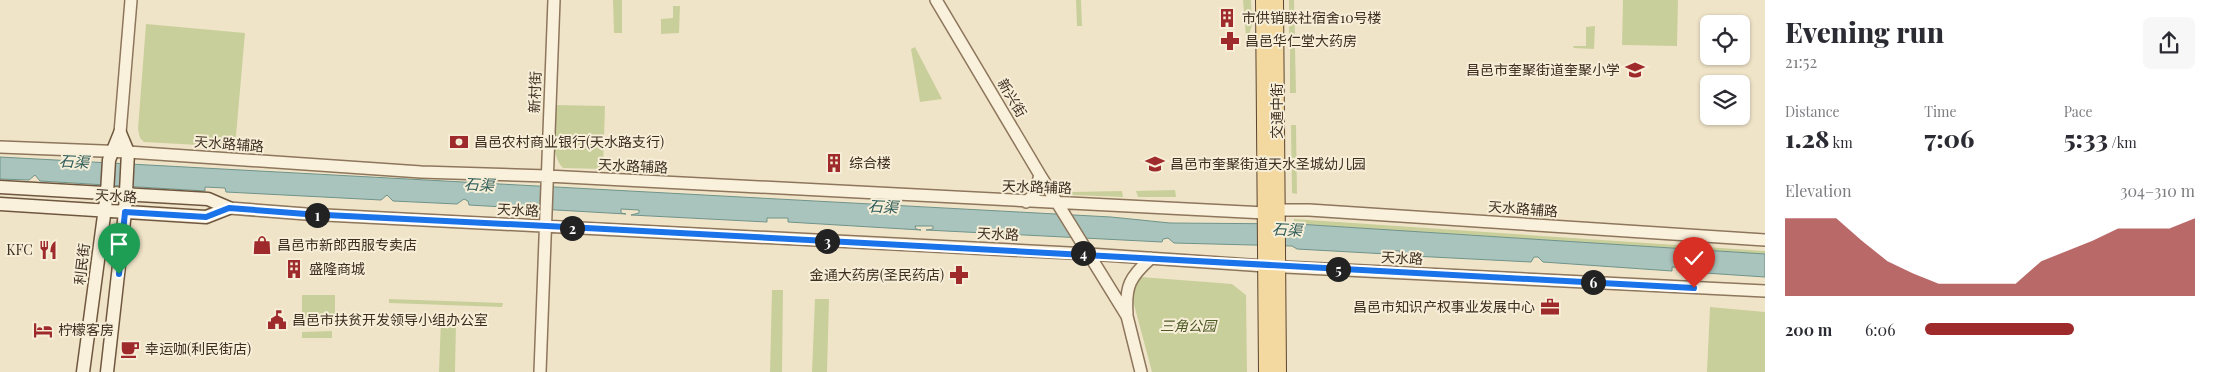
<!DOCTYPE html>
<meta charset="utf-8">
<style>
:root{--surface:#fff;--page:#f7f7f7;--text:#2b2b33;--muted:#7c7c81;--accent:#9e2a2b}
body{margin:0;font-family:"Playfair Display","Noto Sans SC",serif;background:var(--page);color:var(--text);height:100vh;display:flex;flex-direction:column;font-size:19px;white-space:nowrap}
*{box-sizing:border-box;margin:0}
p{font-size:16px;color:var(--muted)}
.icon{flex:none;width:28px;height:28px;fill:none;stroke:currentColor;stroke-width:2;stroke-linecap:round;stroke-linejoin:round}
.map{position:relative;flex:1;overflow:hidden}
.details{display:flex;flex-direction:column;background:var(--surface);width:450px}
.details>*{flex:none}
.tools{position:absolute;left:1700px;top:15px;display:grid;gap:10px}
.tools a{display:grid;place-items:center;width:50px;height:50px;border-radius:8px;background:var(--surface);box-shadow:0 1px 4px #0004;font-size:25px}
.pin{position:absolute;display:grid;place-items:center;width:42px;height:42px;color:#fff;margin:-51px -21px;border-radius:50% 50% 50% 0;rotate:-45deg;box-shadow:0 0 5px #0007}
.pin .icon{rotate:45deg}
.km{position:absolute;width:25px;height:25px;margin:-12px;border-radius:50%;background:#222;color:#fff;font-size:14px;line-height:25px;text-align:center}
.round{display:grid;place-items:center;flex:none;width:52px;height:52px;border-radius:8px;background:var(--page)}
.head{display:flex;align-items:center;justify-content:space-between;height:85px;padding:0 20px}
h1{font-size:28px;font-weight:800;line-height:38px}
.figures{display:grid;grid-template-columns:repeat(3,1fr);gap:8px;height:85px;padding:5px 20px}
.figures div{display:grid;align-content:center}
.figures b{font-size:25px;font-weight:800}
.figures small{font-size:14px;font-weight:400}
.figures p{font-size:14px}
.chart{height:140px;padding:10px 20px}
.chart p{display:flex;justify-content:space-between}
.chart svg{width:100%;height:90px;margin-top:5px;fill:var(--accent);opacity:.7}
ul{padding:0 20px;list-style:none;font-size:16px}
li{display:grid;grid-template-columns:80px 60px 1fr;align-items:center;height:38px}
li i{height:12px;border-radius:6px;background:var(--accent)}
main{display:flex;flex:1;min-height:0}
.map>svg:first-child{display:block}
.green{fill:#c9cf9b}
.water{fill:#a9c4bc;stroke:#6f938a}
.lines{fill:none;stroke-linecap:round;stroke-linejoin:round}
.tertiary-casing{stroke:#8d765c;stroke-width:14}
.secondary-casing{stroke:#6f573f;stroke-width:15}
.primary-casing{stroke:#5b4430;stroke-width:16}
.tertiary{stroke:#faf1dc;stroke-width:11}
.secondary{stroke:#faf1dc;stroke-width:12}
.primary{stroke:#f3d9a0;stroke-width:14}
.route-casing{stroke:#fff;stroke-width:10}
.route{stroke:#1a73e8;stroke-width:6}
.labels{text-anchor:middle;stroke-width:4;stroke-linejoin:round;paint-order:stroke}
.poi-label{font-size:14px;fill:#3d2e20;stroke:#f7eed8;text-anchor:start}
.street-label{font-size:14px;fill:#3d2e20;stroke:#f7eed8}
.park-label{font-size:14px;font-style:italic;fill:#4d5a26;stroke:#f7eed8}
.water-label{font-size:15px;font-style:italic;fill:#2f5d5a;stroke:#f7eed8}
</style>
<main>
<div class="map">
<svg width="1765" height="372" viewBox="0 0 1765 372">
<rect width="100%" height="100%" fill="#f0e4c8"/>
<path class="green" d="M613 0H622V33H614Z
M1076 0H1081L1082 26H1077Z
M1243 0H1251L1252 25 1249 35 1246 36Z
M1289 0H1294L1295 35H1289Z
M1623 0H1678L1677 46 1622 45Z
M673 6H680L679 33 661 34V19L673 18Z
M146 24 245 33 235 147 144 142 140 138 138 129Z
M1595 26 1594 49 1574 48 1573 46H1586V27Z
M915 47 942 99 920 102 911 49Z
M1290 47H1295L1296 93H1290Z
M556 105 605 106 603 169 563 168C549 154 556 124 556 105Z
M1291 125H1296L1297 194 1292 193Z
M1175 190 1176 197H1138L1136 191Z
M1122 191 1123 197 1073 195 1071 192Z
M1294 219 1765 251V254L1293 224Z
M1141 277 1232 284 1246 295 1247 372H1152L1132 297 1136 283Z
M772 290H783L782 372H770Z
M302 295H335V322L302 321Z
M389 299 503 303 502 307 389 303Z
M815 299H829L827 372H812Z
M1710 307 1765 312V372H1707Z
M441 319H454L456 323 455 372H439Z
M332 331V338H302V332Z"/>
<path class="water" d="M0 157 1111 217 1170 223 1297 224 1765 254V277L1690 272V268L1672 267V271L1543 262 1538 257H1534L1531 262 1393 255 1399 254 1400 251 1382 250V253L1387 254 1297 249 1292 246 1174 243 1168 238 1163 239 1162 242 926 230 933 229V226H915L916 229 921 230 788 222V218H767V222L631 215 639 213V210L621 209V213L626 214 469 205 468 201 464 199 457 204 393 201 387 195 381 200 226 192 225 188 205 187V191L40 181 35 175 29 180 0 179Z"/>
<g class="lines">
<g class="tertiary-casing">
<path id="tertiary" d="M936 0 1040 175 1127 316 1141 372
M120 133 131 0
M0 147 128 152 421 172 547 176 1265 213
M1026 202 1034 195 1040 175
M229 208 306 214 1089 254 1265 266 1765 291
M1278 210H1309L1765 240
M1127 314C1125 286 1130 277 1151 258
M540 372 554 0"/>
</g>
<g class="secondary-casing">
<path id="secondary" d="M0 187 208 199 229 208
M0 204 206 217 229 208
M83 372 107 193 109 160 120 133 128 152 125 212 107 372"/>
</g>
<g class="primary-casing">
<path id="primary" d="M1263 0 1266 372
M1276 0 1279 372"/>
</g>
<use href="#tertiary" class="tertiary"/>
<use href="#secondary" class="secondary"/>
<use href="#primary" class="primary"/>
</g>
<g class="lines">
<g class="route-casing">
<path id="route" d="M119 274 125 212 206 217 229 208 306 214C769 236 1232 264 1694 288"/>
</g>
<use href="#route" class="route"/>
</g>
<defs>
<g id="building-bare" transform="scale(1.5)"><path d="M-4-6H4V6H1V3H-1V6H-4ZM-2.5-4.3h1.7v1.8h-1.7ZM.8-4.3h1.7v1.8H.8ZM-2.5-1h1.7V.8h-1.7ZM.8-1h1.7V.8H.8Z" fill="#9e2a2b" stroke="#f7eed8" stroke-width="2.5" paint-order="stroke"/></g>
<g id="pharmacy-bare" transform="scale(1.5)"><path d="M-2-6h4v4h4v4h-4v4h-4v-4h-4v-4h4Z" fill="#9e2a2b" stroke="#f7eed8" stroke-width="2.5" paint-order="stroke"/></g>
<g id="school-bare" transform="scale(1.5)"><path d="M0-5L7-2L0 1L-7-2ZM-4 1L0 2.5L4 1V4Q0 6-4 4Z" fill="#9e2a2b" stroke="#f7eed8" stroke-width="2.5" paint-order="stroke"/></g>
<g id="bank-bare" transform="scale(1.5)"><path d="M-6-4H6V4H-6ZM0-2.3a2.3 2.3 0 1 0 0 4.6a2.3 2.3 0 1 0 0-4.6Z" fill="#9e2a2b" stroke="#f7eed8" stroke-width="2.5" paint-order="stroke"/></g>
<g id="shop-bare" transform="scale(1.5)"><path d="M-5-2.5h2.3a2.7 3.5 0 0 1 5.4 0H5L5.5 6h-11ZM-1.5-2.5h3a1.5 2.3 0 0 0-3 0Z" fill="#9e2a2b" stroke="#f7eed8" stroke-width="2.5" paint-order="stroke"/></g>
<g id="restaurant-bare" transform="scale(1.5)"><path d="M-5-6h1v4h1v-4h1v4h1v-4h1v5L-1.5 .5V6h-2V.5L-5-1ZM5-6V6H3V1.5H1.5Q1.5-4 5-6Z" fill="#9e2a2b" stroke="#f7eed8" stroke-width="2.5" paint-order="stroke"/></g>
<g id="office-bare" transform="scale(1.5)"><path d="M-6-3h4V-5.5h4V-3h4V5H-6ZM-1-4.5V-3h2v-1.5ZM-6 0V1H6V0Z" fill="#9e2a2b" stroke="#f7eed8" stroke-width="2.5" paint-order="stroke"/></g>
<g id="civic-bare" transform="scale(1.5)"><path d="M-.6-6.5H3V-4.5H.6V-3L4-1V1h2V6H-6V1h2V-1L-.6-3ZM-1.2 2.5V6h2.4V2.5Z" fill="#9e2a2b" stroke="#f7eed8" stroke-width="2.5" paint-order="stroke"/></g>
<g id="hotel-bare" transform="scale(1.5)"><path d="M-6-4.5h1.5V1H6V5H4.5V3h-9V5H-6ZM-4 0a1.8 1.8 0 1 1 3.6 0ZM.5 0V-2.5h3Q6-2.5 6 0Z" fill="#9e2a2b" stroke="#f7eed8" stroke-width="2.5" paint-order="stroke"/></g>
<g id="cafe-bare" transform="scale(1.5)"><path d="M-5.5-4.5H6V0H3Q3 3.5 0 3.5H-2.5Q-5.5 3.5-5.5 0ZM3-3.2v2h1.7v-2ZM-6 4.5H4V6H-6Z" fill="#9e2a2b" stroke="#f7eed8" stroke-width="2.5" paint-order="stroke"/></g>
</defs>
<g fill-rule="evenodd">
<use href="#building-bare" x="1227" y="18"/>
<use href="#pharmacy-bare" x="1230" y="41"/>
<use href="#school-bare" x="1635" y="70"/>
<use href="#bank-bare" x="459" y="142"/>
<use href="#building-bare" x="834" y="163"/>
<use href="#school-bare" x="1155" y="164"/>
<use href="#shop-bare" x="262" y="245"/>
<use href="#restaurant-bare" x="48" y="250"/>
<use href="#building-bare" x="294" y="269"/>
<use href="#pharmacy-bare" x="959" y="275"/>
<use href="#office-bare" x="1550" y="307"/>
<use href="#civic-bare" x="277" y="320"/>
<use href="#hotel-bare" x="43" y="330"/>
<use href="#cafe-bare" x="130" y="349"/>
</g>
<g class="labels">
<g class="poi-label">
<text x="1242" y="23">市供销联社宿舍10号楼</text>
<text x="1245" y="46">昌邑华仁堂大药房</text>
<text x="1620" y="75" text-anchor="end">昌邑市奎聚街道奎聚小学</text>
<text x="474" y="147">昌邑农村商业银行(天水路支行)</text>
<text x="849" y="168">综合楼</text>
<text x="1170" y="169">昌邑市奎聚街道天水圣城幼儿园</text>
<text x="277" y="250">昌邑市新郎西服专卖店</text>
<text x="33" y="255" text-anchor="end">KFC</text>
<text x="309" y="274">盛隆商城</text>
<text x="944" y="280" text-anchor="end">金通大药房(圣民药店)</text>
<text x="1535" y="312" text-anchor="end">昌邑市知识产权事业发展中心</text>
<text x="292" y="325">昌邑市扶贫开发领导小组办公室</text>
<text x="58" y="335">柠檬客房</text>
<text x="145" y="354">幸运咖(利民街店)</text>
</g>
<g class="street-label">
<text transform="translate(535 92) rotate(-88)" y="5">新村街</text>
<text transform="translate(1012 98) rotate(59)" y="5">新兴街</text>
<text transform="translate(1277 111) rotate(-90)" y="5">交通中街</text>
<text transform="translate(229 144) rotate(4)" y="5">天水路辅路</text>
<text transform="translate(633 166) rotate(3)" y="5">天水路辅路</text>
<text transform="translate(1037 187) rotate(2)" y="5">天水路辅路</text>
<text transform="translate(116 196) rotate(4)" y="5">天水路</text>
<text transform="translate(1523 209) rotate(4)" y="5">天水路辅路</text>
<text transform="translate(518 210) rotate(3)" y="5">天水路</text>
<text transform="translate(998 234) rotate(3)" y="5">天水路</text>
<text transform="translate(1402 258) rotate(3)" y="5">天水路</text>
<text transform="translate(82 264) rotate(-83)" y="5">利民街</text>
</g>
<g class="park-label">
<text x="1188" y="331">三角公园</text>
</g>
<g class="water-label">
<text transform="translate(74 162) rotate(3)" y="5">石渠</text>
<text transform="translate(479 185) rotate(3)" y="5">石渠</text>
<text transform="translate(883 207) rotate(3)" y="5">石渠</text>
<text transform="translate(1287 230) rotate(3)" y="5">石渠</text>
</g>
</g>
</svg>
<div class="tools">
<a><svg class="icon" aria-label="locate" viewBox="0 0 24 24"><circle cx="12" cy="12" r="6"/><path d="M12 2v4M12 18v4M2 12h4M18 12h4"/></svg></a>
<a><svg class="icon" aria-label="layers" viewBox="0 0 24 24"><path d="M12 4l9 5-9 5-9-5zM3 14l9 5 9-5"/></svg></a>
</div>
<div class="pin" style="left:119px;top:274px;background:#1e9e55"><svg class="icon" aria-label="arrive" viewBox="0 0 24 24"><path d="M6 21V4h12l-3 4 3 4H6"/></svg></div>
<div class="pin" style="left:1694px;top:288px;background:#d93025"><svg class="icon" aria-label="check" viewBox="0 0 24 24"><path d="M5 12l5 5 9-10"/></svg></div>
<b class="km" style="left:317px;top:215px">1</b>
<b class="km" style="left:572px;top:228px">2</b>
<b class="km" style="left:827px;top:241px">3</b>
<b class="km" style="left:1083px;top:253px">4</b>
<b class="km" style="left:1338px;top:269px">5</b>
<b class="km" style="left:1593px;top:282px">6</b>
</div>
<section class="details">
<div class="head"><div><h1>Evening run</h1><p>21:52</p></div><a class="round"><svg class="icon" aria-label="share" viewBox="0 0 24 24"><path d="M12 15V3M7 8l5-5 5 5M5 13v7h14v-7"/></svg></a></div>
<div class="figures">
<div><p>Distance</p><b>1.28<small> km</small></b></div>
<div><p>Time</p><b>7:06</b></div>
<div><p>Pace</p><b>5:33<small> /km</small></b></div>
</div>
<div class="chart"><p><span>Elevation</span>304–310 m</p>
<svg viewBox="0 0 160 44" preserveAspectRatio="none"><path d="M0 44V6L10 6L20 6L30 17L40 27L50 33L60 38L70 38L80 38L90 38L100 27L110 22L120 17L130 11L140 11L150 11L160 6V44z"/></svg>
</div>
<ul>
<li><b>200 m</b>6:06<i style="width:55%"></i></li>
</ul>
</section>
</main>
